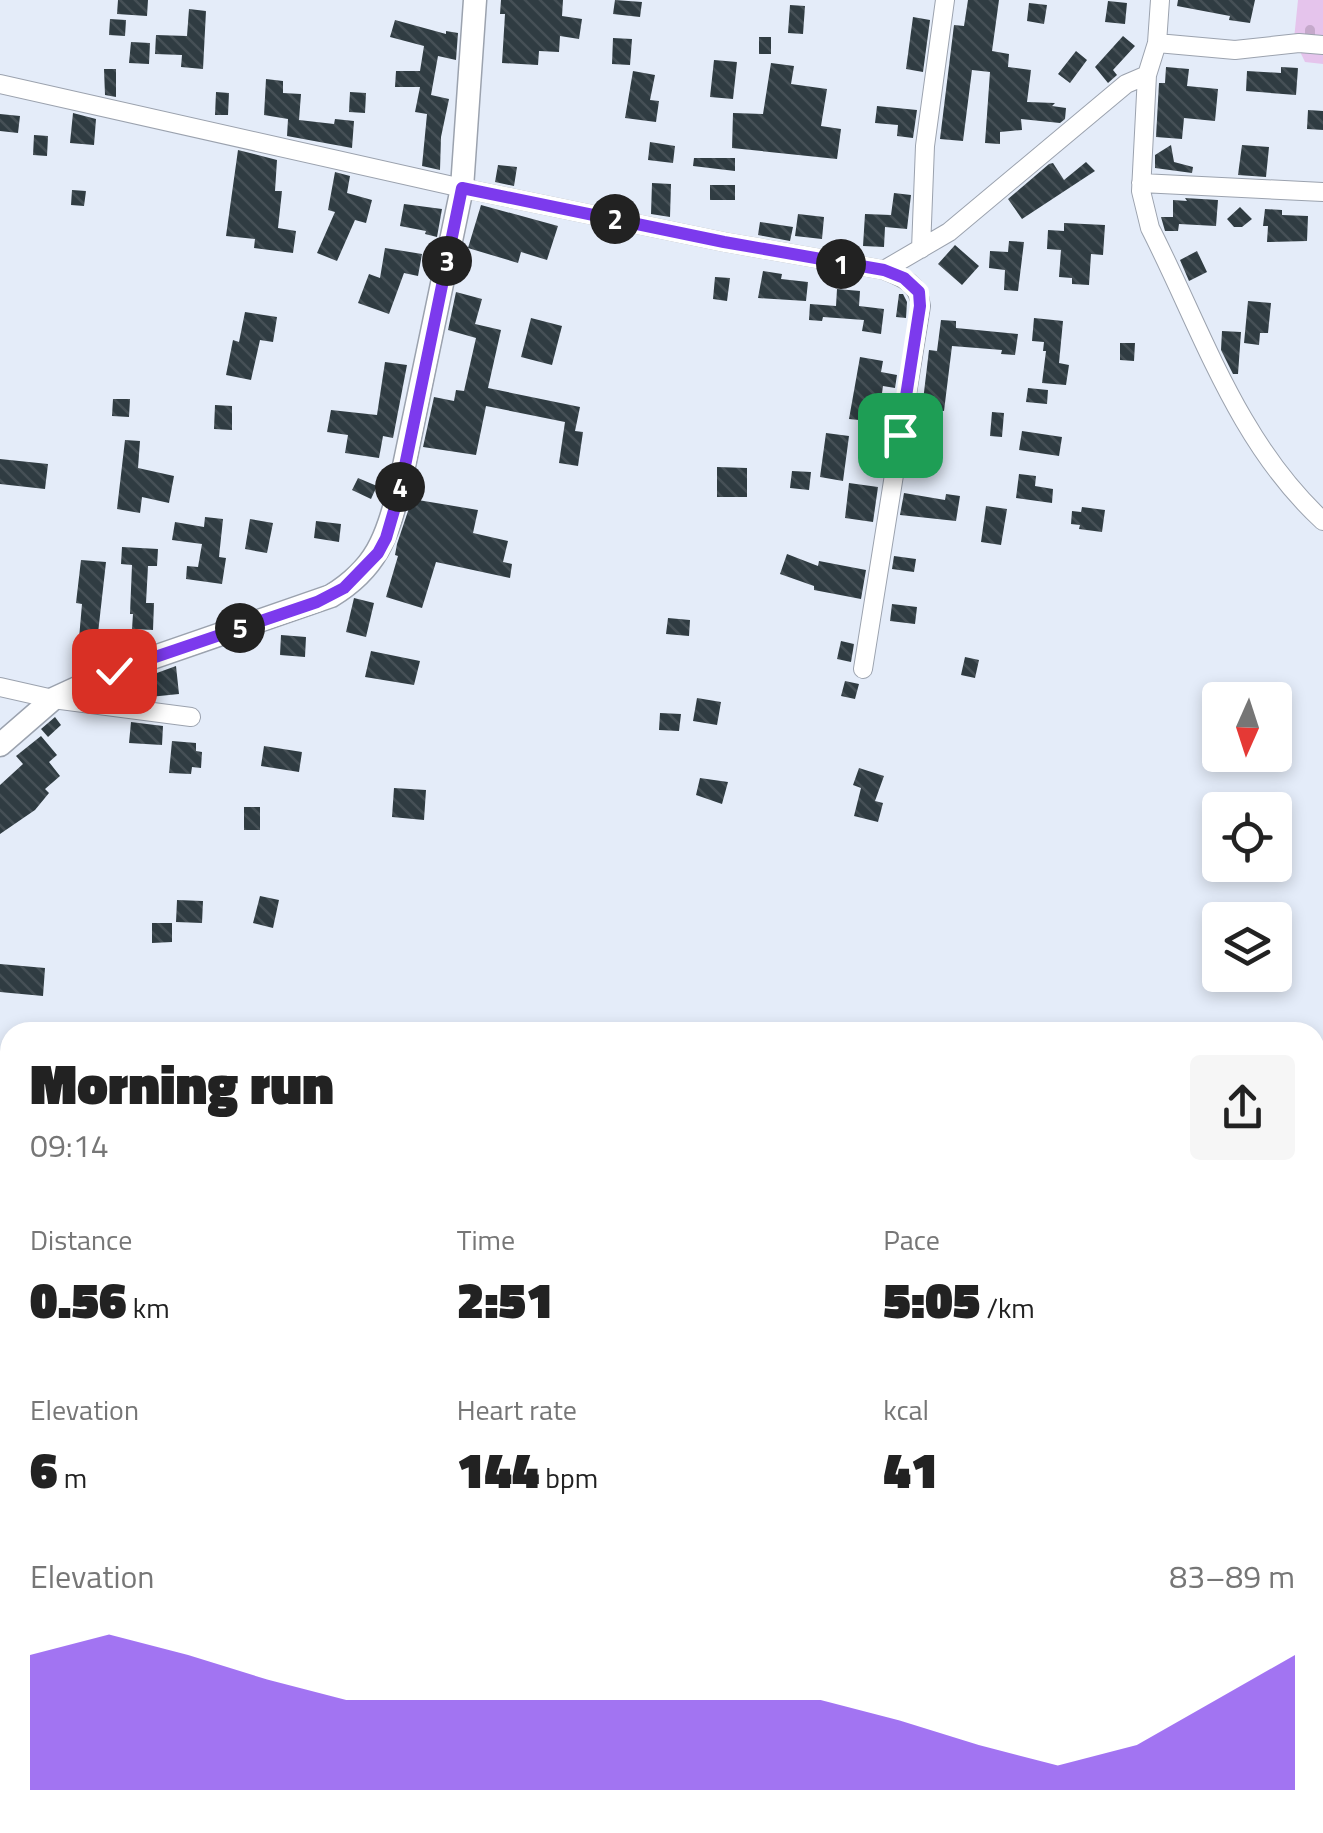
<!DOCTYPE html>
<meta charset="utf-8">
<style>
:root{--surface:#fff;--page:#f6f6f6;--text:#222;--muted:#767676;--accent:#7c3aed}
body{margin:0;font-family:"Titillium Web",sans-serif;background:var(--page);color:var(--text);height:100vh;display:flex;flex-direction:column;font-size:38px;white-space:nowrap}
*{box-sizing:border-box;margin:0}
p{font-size:32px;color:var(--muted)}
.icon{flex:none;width:55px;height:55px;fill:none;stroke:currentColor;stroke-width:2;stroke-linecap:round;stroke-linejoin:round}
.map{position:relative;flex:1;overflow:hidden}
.drawer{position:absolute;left:0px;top:1022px;width:1325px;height:812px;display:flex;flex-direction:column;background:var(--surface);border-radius:30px 30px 0 0;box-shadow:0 5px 15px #0003}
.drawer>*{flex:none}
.needle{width:65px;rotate:183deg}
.tools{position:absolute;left:1202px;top:682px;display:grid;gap:20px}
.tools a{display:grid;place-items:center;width:90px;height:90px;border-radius:10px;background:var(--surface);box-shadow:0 5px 15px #0003;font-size:50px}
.pin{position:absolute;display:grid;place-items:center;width:85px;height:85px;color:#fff;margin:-42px;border-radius:20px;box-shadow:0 5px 15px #0006}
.km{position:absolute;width:50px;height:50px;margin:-25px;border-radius:50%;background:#222;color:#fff;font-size:28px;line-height:50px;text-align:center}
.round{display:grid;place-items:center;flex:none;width:105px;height:105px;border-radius:10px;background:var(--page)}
.summary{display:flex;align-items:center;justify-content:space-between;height:170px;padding:0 30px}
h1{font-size:55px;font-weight:800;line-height:75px}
.metrics{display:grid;grid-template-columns:repeat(3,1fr);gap:15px;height:170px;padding:10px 30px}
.metrics div{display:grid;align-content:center}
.metrics b{font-size:50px;font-weight:800}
.metrics small{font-size:28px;font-weight:400}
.metrics p{font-size:28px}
.chart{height:280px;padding:20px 30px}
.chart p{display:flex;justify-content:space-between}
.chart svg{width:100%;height:180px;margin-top:10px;fill:var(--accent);opacity:.7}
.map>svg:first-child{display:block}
.cemetery{fill:url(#cemetery-stones)}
.building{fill:url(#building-back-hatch)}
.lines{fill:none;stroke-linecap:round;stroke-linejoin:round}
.minor-casing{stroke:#9ba2ae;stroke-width:20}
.secondary-casing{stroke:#9ba2ae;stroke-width:25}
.minor{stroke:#fff;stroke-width:18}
.secondary{stroke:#fff;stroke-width:22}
.route-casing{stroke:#fff;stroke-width:20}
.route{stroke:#7c3aed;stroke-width:12}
</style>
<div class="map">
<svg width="1323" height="1833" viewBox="0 0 1323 1833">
<defs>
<pattern id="cemetery-stones" width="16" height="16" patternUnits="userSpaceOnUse" patternTransform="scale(2.5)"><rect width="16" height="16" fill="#e5c4ec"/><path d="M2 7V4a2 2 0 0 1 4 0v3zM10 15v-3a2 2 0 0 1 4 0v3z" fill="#c5a9cb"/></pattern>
<pattern id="building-back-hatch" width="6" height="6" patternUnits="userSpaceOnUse" patternTransform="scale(2.5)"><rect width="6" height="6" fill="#303c42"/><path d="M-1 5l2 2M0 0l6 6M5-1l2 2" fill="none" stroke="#465056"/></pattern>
</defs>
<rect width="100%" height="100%" fill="#e4ecf9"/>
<path class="cemetery" d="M1298 0H1323V64L1305 62 1294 39Z"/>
<path class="building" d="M118 0H148L147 16 117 14Z
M501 0H563L562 16 582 19 579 39 560 36 559 52 539 51 538 65 502 63 505 14H500Z
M615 0 642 2 640 17 613 14Z
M968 0H999L992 51 1009 54 1008 67 1031 70 1027 102 1055 103 1052 106 1066 108 1065 119 1060 123 1021 119 1022 130 1000 132V144L985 143 990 72 972 70 963 141 940 139 954 25 964 26Z
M1178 0H1255L1250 23 1229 20 1230 16 1177 6Z
M1108 1 1127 3 1125 24 1105 22Z
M1029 3 1047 5 1044 24 1027 21Z
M790 5 805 6 803 34 788 33Z
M189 9 206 11 203 69 181 67 182 55 155 54 156 35 187 36Z
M913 17 930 20 923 72 906 69Z
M110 19 126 20 125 36 109 35Z
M395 20 446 34V31L458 33 456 60 438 56 431 95 449 99 441 137 440 170 422 166 427 114 415 112 420 87H395L396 71H420L424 46 390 37Z
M1123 36 1135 46 1113 70 1117 75 1108 83 1095 67Z
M759 37H771V54H759Z
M613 38 632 39 630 65 612 64Z
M131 42 150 43 149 64 129 63Z
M1076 51 1087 60 1070 83 1058 74Z
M714 60 737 62 733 99 710 97Z
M771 63 794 66 791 84 827 89 821 126 841 129 837 159 732 148 733 113 763 114Z
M1166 67 1189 69 1187 86 1218 89 1215 121 1184 118 1182 139 1156 137 1159 83H1165Z
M1281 67 1298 68 1296 95 1246 91 1247 71 1281 73Z
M104 69H116V97L105 95Z
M633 71 655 75 650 100 659 101 656 122 625 118Z
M266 79 283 81V93L301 94 299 120 334 124 335 119 354 121 352 148 287 136 288 119 264 115Z
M216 92 229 93 228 115H215Z
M350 92 366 93 365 113 349 112Z
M877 106 917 110 913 138 897 136 898 125 875 123Z
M1308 110 1323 111V130L1307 129Z
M73 113 96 119 94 145 70 143Z
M0 114 20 116 18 133 0 131Z
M34 135 48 136 47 156 33 155Z
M650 142 675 146 673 163 648 160Z
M1171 145 1174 162 1193 167 1192 173 1155 168V155Z
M1242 145 1269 147 1266 177 1238 175Z
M238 150 277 160 275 191H282L278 228 296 231 293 253 254 248 255 239 226 236Z
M694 158H735V171L693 166Z
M1086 162 1095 171 1022 219 1008 199 1049 164 1053 163 1064 180Z
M498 165 517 167 514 186 495 182Z
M335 172 350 176 347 193 372 200 366 223 355 220 337 261 317 253 335 212 328 210Z
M652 183 671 184 670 217 651 214Z
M710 185H735V200H710Z
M72 190 86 191 84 206 71 205Z
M894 193 911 195 907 229 885 227 884 247 863 246 865 214 891 215Z
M1185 198 1218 200 1216 226 1179 224 1178 231H1165L1161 217H1173V200L1187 201Z
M404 204 442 209 437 237 425 234 426 231 400 226Z
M481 205 558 226 547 260 521 252 518 263 468 248Z
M1240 207 1252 219 1242 227H1234L1227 219Z
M1265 209 1282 210V215L1308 216 1307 241 1267 242 1268 226H1263Z
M798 214 824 217 822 239 795 236Z
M760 222 793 227 790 241 758 235Z
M1064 223 1105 225 1103 255 1091 254 1089 285 1072 284V278L1059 277 1061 250 1047 249 1048 230 1064 231Z
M1009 241 1024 242 1018 291 1004 290 1005 270 989 268 990 251 1008 252Z
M955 245 979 266 962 285 938 264Z
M385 248 422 254 418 276 404 273 389 314 358 303 369 274 380 278Z
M1197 251 1207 272 1189 281 1180 260Z
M763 271 782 274 781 279 808 282 806 301 758 298Z
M715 277 730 278 727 301 713 299Z
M837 289 860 291 859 306 884 309 881 334 862 331 864 320 823 317 822 321 809 320 810 304 836 306Z
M456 292 482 299 475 324 501 330 488 388 580 407 575 431 583 432 578 466 559 463 565 422 486 406 476 455 423 447 434 397 454 401 456 390 464 391 476 338 448 330Z
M899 294H903L907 302 906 318 896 317Z
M1248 301 1271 303 1268 333H1260L1259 345 1244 343Z
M245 312 277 317 273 342 260 340 251 380 226 375 233 340 239 342Z
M531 318 562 326 552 365 521 357Z
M1034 318 1063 321 1059 363 1069 365 1066 385 1042 383 1046 351H1043L1044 342 1032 341Z
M941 320 956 321V328L1018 334 1015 355 1001 354 1002 350 952 346 944 411 922 409 929 350 937 351Z
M1222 331 1241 332 1238 374H1233L1221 350Z
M1120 343H1135L1134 361 1120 360Z
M860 357 883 361 881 372 897 375 895 388 883 386 878 422 849 419Z
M385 362 407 365 393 438 383 436 379 458 345 453 348 435 327 432 331 410 377 415Z
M1028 388 1048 390 1047 404 1026 402Z
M113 399H130L129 417 112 416Z
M215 405 232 406V430L214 429Z
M992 412 1004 413 1002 437 990 436Z
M1022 431 1062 437 1059 456 1019 450Z
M826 433 849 436 843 481 820 477Z
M125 440 140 441 138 468 174 476 169 503 142 497 140 513 117 509Z
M0 459 48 464 45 489 0 484Z
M717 467 747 468V497H717Z
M792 471 811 472 809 490 790 488Z
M1019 474 1036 476 1035 486 1053 489 1052 503 1016 498Z
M358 478 377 486 371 499 352 490Z
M849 483 878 487 873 522 845 518Z
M904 493 945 500 946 494 960 496 956 521 900 515Z
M412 499 478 510 473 533 508 541 503 562 512 564 510 578 436 562 422 608 386 597 398 556 395 555 397 544Z
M986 506 1007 509 1001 545 981 542Z
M1082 507 1105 510 1102 532 1079 529 1080 525 1071 524 1072 511 1081 512Z
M205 517 223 519 219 557 226 558 222 584 186 579 187 566 198 567 202 544 172 540 175 522 204 527Z
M250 519 273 523 267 553 245 549Z
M316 521 341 524 339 542 314 538Z
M122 547 158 549 157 566H148L146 603H154L153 630 132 629 133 614H130L132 565 121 564Z
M787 554 818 566 819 561 866 570 861 599 814 590V586L780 574Z
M894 556 916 559 914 572 892 569Z
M81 560 106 562 96 651 78 650 82 604 76 603Z
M354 598 374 603 366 637 346 632Z
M892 604 917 607 915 624 890 621Z
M668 618 690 620 689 636 666 634Z
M281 635 306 637 305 657 280 655Z
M841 641 854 644 851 662 837 659Z
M371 651 420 661 414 685 365 677Z
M965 657 979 660 975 678 961 675Z
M176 666 179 694 140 698 102 693Z
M845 681 859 684 855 699 841 696Z
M697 698 721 702 717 725 693 721Z
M660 713 681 714 679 731 659 730Z
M55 717 61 725 48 737 41 729Z
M131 722 163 726 162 745 129 743Z
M41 736 57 755 49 762 60 776 45 789 49 793 35 810 0 834V785L23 764 16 756Z
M172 741 196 743V751L202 752 201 768 192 767 191 774 169 773Z
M264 746 302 752 299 772 261 766Z
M859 768 884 776 875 801 883 803 878 822 854 816 861 788 853 785Z
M700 778 728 782 722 804 696 795Z
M394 788 426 790 424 820 392 817Z
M244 807H260V830H244Z
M260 896 279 900 273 928 253 923Z
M177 900 203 901 202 923 176 922Z
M152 923H172V942L152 943Z
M0 964 45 968 43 996 0 992Z"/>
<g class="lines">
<g class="minor-casing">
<path id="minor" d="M1160 0 1157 43 1147 75 1141 191 1150 228C1202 330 1237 442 1323 521
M1157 43 1235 50 1299 43 1323 45
M0 84 462 188 724 242 884 270
M1141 183 1323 192
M921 249 925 146 945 0
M863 669 921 306C918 283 904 278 884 270L949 232 1126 84 1147 75
M0 687 53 699 191 717
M0 1190 10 1194
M1315 1418 1323 1416
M1315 1530 1323 1529
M1315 1636 1323 1684
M1315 1798 1323 1796
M471 1825 474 1833
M579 1825 581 1833
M732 1825 733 1833
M848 1825 849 1833
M966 1825 967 1833
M658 1833V1825
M1077 1833V1825
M1144 1833 1180 1825"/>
</g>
<g class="secondary-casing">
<path id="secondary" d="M0 745 53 699 114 671 331 596C377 568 386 538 399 490L462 188 475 0"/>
</g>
<use href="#minor" class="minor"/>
<use href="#secondary" class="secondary"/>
</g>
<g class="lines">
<g class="route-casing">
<path id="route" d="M114 671 317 602 344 588 378 553 386 538 400 490 462 188 724 242 884 270 904 278 919 292 920 306 900 435"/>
</g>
<use href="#route" class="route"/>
</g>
</svg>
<div class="tools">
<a><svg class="needle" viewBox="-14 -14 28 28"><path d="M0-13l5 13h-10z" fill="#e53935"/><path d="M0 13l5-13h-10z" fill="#767676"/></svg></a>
<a><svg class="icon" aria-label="locate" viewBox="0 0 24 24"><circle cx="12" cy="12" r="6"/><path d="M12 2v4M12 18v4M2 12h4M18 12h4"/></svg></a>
<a><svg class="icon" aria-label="layers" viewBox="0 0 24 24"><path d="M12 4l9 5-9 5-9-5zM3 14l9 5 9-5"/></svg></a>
</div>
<div class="pin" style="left:900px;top:435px;background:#1e9e55"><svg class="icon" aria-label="arrive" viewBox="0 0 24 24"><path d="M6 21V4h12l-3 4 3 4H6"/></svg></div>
<div class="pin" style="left:114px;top:671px;background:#d93025"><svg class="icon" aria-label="check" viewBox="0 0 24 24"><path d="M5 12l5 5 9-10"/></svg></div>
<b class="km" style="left:841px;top:264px">1</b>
<b class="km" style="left:615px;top:219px">2</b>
<b class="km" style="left:447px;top:261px">3</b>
<b class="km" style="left:400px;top:487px">4</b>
<b class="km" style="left:240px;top:628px">5</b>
<section class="drawer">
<div class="summary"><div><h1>Morning run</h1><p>09:14</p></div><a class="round"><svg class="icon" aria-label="share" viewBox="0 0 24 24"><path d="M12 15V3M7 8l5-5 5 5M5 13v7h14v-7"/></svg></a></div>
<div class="metrics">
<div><p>Distance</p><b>0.56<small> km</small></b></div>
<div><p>Time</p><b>2:51</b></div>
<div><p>Pace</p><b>5:05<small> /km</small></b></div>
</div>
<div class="metrics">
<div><p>Elevation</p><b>6<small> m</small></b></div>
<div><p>Heart rate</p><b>144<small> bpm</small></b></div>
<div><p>kcal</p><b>41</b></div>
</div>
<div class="chart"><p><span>Elevation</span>83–89 m</p>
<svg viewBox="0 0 160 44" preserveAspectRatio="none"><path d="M0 44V11L10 6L20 11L30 17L40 22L50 22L60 22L70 22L80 22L90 22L100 22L110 27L120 33L130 38L140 33L150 22L160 11V44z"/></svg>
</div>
</section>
</div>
